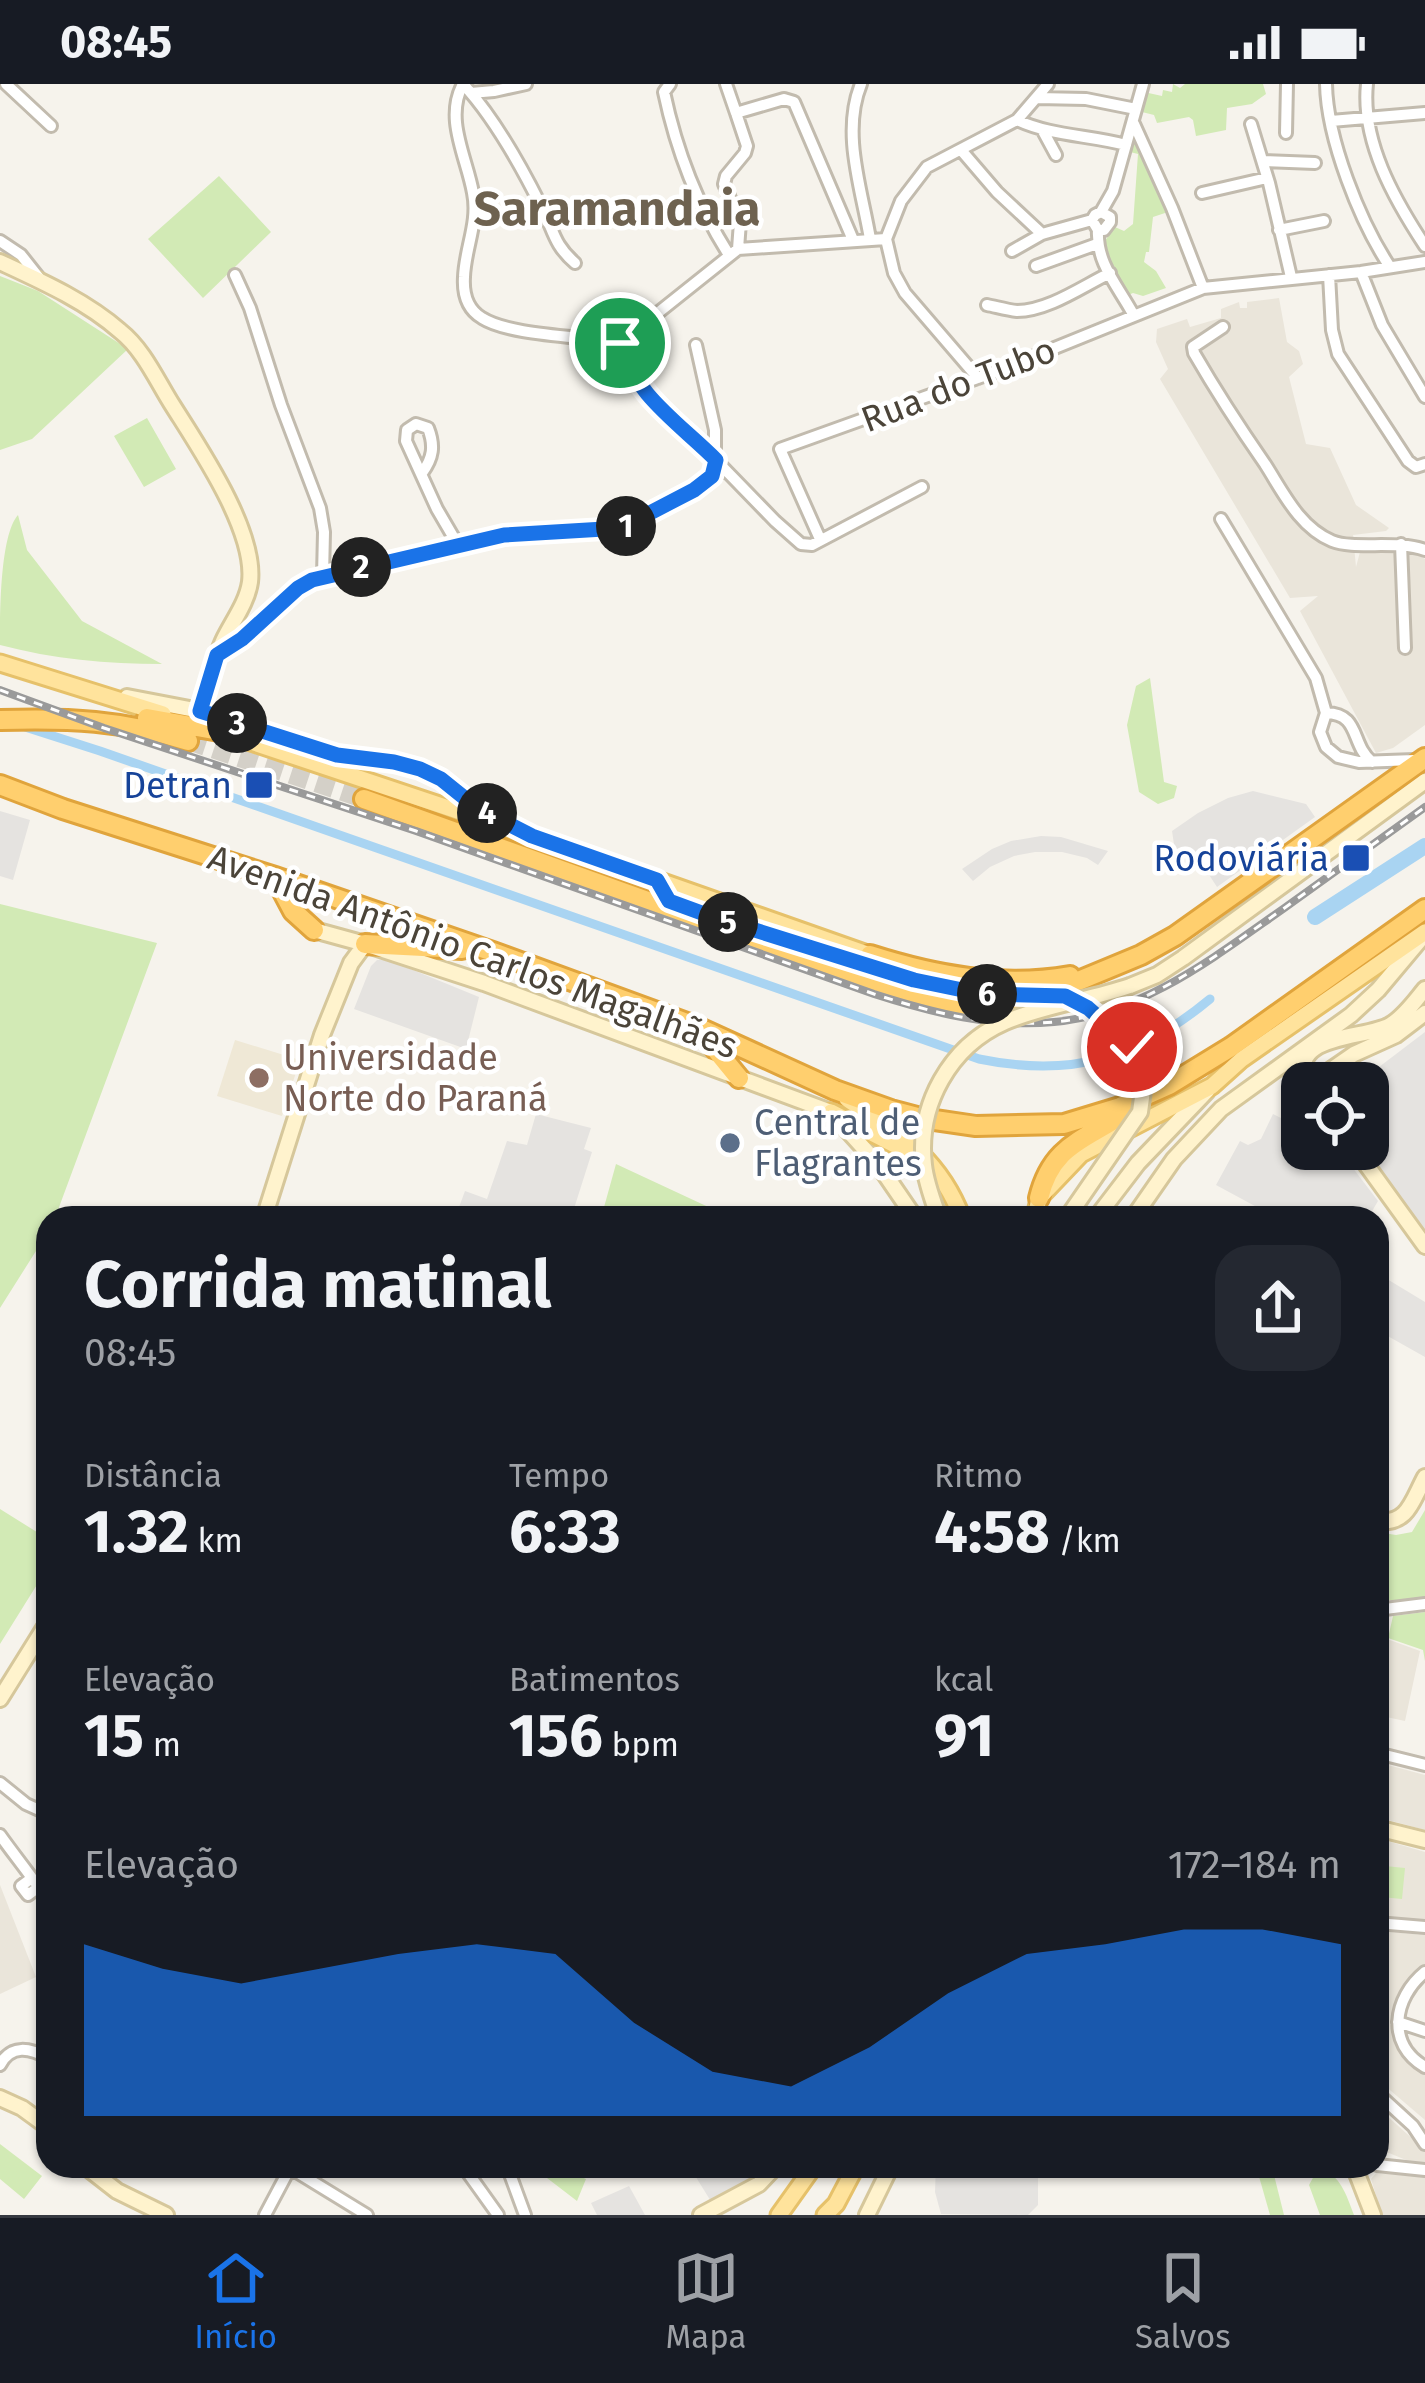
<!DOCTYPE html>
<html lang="pt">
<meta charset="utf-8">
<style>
:root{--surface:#171b24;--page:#242831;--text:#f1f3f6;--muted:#9ea1a6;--line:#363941;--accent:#1a73e8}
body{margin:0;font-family:"Fira Sans",sans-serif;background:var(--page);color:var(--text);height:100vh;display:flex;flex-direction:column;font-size:45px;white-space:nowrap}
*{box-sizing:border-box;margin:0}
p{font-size:39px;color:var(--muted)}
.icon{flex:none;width:66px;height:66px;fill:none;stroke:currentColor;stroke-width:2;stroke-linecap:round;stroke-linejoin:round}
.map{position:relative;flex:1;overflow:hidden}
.panel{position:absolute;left:36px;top:1122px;width:1353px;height:972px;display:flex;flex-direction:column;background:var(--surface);border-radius:36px;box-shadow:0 3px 9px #0004}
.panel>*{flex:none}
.fabs{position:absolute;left:1281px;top:978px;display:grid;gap:24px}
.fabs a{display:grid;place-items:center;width:108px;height:108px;border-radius:24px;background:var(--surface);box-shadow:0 3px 9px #0004;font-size:60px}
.pin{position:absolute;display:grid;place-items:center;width:102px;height:102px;color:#fff;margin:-51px;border:6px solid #fff;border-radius:50%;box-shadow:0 3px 12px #0007}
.km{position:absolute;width:60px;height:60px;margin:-30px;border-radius:50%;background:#222;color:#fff;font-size:33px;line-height:60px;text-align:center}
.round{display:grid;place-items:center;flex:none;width:126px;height:126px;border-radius:36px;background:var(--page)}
.headline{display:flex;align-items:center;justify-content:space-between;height:204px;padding:0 48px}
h1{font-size:66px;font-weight:700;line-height:90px}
.figures{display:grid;grid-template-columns:repeat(3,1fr);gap:18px;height:204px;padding:12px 48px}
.figures div{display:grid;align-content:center}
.figures b{font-size:60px;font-weight:700}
.figures small{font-size:33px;font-weight:400}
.figures p{font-size:33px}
.chart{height:336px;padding:24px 48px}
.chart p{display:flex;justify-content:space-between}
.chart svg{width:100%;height:216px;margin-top:12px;fill:var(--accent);opacity:.7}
.status{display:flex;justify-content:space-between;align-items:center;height:84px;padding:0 60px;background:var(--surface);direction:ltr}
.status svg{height:33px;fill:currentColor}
.tabs{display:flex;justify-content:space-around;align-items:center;height:168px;border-top:3px solid var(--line);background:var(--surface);font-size:33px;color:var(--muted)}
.tabs a{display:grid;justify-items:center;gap:6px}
.tabs .selected{color:var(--accent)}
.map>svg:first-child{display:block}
.residential{fill:#eae5da}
.education{fill:#efe8d6}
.green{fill:#d2eab5}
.parking{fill:#e5e3e0}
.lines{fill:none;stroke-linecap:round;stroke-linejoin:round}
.canal{stroke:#a9d4f2;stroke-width:9}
.river{stroke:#a9d4f2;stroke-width:16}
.highway-tunnel{stroke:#d4d0c8;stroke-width:18;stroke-dasharray:18 9;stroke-linecap:butt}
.street-casing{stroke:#c2bbae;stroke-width:16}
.secondary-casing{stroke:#d6c79b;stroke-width:20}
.primary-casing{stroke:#e6c16a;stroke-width:21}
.highway-casing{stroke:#e0a43c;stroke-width:24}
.street{stroke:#fff;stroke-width:10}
.secondary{stroke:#fff3cd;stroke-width:14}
.primary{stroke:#ffe39c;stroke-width:15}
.highway{stroke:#ffcf6e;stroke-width:18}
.rail-casing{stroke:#9a9a9a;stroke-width:8}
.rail{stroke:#fff;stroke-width:3;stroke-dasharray:9;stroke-linecap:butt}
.secondary-bridge-casing{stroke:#d6c79b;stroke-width:20;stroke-linecap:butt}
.secondary-bridge{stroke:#fff3cd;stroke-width:14}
.route-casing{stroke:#fff;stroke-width:24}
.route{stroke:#1a73e8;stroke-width:15}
.transit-dot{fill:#1a4fb4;stroke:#fff;stroke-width:4.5}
.education-dot{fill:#8d6e63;stroke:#fff;stroke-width:4.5}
.service-dot{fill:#5c6f8a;stroke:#fff;stroke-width:4.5}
.labels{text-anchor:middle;stroke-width:9;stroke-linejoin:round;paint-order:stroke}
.street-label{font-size:36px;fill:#4b4439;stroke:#fff}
.transit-label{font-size:36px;fill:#164399;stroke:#fff;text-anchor:end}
.education-label{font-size:36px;fill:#785e54;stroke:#fff;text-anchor:start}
.service-label{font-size:36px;fill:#4e5e75;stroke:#fff;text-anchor:start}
.district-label{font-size:48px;font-weight:bold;fill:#6e6250;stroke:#fff}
</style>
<div class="status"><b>08:45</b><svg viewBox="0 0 49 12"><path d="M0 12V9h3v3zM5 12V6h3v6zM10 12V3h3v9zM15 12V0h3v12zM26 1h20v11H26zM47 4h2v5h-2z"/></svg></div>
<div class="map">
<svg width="1425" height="2131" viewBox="0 0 1425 2131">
<rect width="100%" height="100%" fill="#f6f3ec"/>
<path class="residential" d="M1279 214 1287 258 1299 267 1303 280 1289 293 1306 360 1330 364 1356 421 1389 444 1386 447 1353 451 1356 483 1360 468 1393 466 1414 469 1425 475V641L1393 664 1376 669 1300 527 1318 512 1290 514 1160 295 1168 285 1156 258 1157 245 1187 235 1190 243 1221 234V225L1239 218 1240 224H1247V218Z
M1377 1547 1387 1549V1555L1420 1567 1405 1637 1377 1631Z
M1377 1678 1425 1691V1746L1377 1733Z
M1377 1754 1425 1768V1839L1377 1834Z
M0 1801 36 1893 0 1910Z
M1377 1847 1425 1851V1885L1405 1903 1399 1914 1396 1930 1397 1963 1409 1980 1425 1989V2036L1377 1995Z
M1377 2023 1425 2066V2078L1416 2080 1389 2069 1377 2073Z
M1376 2089 1425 2093V2131H1382L1371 2095Z"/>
<path class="education" d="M235 956 300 976 282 1032 217 1012Z"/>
<path class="green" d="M1173 0 1180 4 1185 0H1263L1266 10 1252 20 1227 24 1226 46 1196 52 1193 36 1189 33 1157 39 1154 31 1142 28 1144 8 1162 12 1163 6 1172 8Z
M1135 44 1171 127 1153 133 1149 168H1146L1144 178 1156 187 1166 204 1143 212 1133 209 1126 212 1101 162 1115 143 1124 147 1133 140 1138 70 1130 68Z
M219 92 271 148 203 214 148 155Z
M0 192 38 207 128 265 32 355 0 366Z
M147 334 176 385 144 403 114 352Z
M18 431 27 466 82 537 162 580C107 580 53 575 0 561 0 529 0 451 18 431Z
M1150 594 1164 698 1177 702 1174 714 1158 720 1139 708 1127 641 1136 602Z
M0 820 157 859 55 1134H48V1148L0 1224Z
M616 1080 732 1134H601Z
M0 1425 48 1455V1483L0 1560Z
M1425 1426V1513L1416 1516H1377V1448L1396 1451 1412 1448Z
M1425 1528V1577L1423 1566 1388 1554 1393 1532Z
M1385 1782 1405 1784 1402 1815 1381 1813Z
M0 2060 42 2092 24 2115 0 2095Z
M521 2082H556L586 2095 577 2117 547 2094 525 2091Z
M1261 2082H1270L1273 2087 1284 2131H1270L1258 2089Z
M1319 2083C1341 2092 1346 2110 1354 2131H1320L1309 2101Z"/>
<path class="parking" d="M1253 707 1306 720 1315 733 1217 803 1200 777 1194 776 1187 781 1175 767 1172 747 1198 729 1228 714Z
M0 727 30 736 13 796 0 792Z
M1041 752 1061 753 1108 767 1098 781 1087 774 1062 768H1035L1014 772 990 783 973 797 962 785 992 765 1011 757Z
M386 875 479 913 466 965 354 925 371 882 377 876Z
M1425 948V1146L1365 1065H1368V999H1358Z
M536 1030 591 1044 584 1065 592 1068 571 1134H455L465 1107 487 1115 507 1057 527 1061Z
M1273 1030 1291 1039 1302 1040V1065H1333L1346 1075 1378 1117 1368 1134H1277L1216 1101 1240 1057 1248 1061 1261 1055Z
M1387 1195 1425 1218V1273L1377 1246V1217Z
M689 2082H760L763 2085 748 2099 712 2119Z
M936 2082H1038V2121L1028 2131 941 2130 935 2108Z
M629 2102 645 2131H597L591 2119Z"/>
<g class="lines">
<path class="canal" d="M22 642 100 667 979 975C1071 994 1138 975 1210 915"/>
<path class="river" d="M1315 833 1425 762"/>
<path class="highway-tunnel" d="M188 657 364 715"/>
<g class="street-casing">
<path id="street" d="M6 0 51 42
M463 0C444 35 467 74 473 109 479 138 465 164 464 193 463 209 467 225 482 234 510 252 584 252 620 259
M463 0C493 32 521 82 541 122 554 146 553 160 575 179
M670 0 664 8C676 65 698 122 729 171
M726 0 736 29 784 15 794 18 853 156
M861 0C841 49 862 106 870 155
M1326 0C1327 55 1360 138 1390 183
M1367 0C1361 57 1394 115 1425 162
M471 9 494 7 526 0
M1037 14 1086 15 1136 25
M736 29 747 62 745 69 726 92 724 100 740 138 738 165
M1017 36C1051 52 1089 51 1126 61
M1331 37 1425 29
M1134 40 1172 124 1203 204
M1251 40 1269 99 1291 193
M1043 47 1056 71
M1286 49 1287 0
M961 66 997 108 1042 150
M1263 77 1315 79
M1202 109 1267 94
M1101 128 1113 107 1143 0
M1098 146C1096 179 1118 202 1133 230
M1279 146 1324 137
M0 157 21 171 40 195
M1012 167 1042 150 1092 136 1095 131 1101 128 1110 133V138L1104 146H1098L1092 136
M1036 182 1097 160
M1361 188 1382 241 1425 313
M235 191 250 224 281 321 320 424 324 448 323 492
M1329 191 1332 246 1338 270 1408 377 1416 383 1425 380
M987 221C997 223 1007 226 1017 227 1048 227 1083 202 1110 189
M1223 243 1193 263 1194 269C1216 307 1240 344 1265 380 1283 408 1299 443 1332 457 1354 466 1397 456 1425 466
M620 259 633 292 668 333 709 369 775 437 801 460 812 461 922 403
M620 259 738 165 886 155
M696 261 715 346V377
M978 294 905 209 894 189 886 155 901 117 927 83 1017 36 1048 0
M422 389C433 374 435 362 428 344L416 340 407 346 406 357 437 425 458 461
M1221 435 1316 594 1326 629 1320 648 1326 663 1338 673 1359 678 1415 676
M820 455 780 365 1000 286 1203 204 1361 188 1425 178
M1401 460 1405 564
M217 571C257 550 281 507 323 492L504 451 621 444 684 413 724 385
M1326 629C1361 630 1350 660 1372 678
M1377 1526 1425 1520
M1377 1669 1425 1681
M0 1699 26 1720 48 1730
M0 1751C12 1768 25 1784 37 1801L36 1805 28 1811 21 1802 32 1794
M1377 1839 1425 1843
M1425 1888C1393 1914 1386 1960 1425 1983
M1398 1938 1425 1947
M0 1981C11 1960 30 1964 48 1974
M1377 2009 1413 2042 1425 2060
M1377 2081 1425 2086
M287 2082 367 2131
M463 2082 498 2131
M507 2082 525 2131
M265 2131 290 2084"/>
</g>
<g class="secondary-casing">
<path id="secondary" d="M0 178C41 197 86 217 120 247 144 266 157 297 173 322 200 365 256 447 250 498 247 519 232 538 223 557 213 580 207 604 200 627
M127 613 200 627 337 671 394 678 420 685 441 695 477 724 500 736
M314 846 365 860 484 899 831 1028 878 1080 915 1134
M1130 902 1157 891 1183 874 1425 697
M1309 999C1283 950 1367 955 1390 941 1404 933 1415 917 1425 905
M1312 999 1354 970 1396 951 1425 929
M1355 1065 1425 1162
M264 1134 322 951 351 879 365 860
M1096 1134 1138 1079 1207 1007
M1133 1134 1174 1075 1221 1025 1351 931 1378 906 1420 856
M1377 1437C1408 1441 1412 1417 1425 1393
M0 1615 48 1538
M1377 1744 1425 1756
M0 2014 22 2024 48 2043
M85 2082 117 2107 166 2131
M1354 2082 1373 2131
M701 2131 759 2100 776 2082
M867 2131 891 2082"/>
</g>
<g class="primary-casing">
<path id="primary" d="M0 579 163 630
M209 644 532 752 870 871
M847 1015C899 1050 939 1073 962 1134
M831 1028 924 1076
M1035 1134 1039 1114 1081 1070 1212 1002 1242 975 1425 848
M779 2131 814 2082
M825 2131 836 2120 856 2082"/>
</g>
<g class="highway-casing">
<path id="highway" d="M147 634 219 647
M0 636C70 634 121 636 188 657
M0 701 63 725 275 793 493 868 695 942 835 1006 891 1026 921 1034 976 1042 1064 1040 1120 1023 1169 1001 1231 963 1425 825
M364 715 890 904 955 921 1005 924 1030 917 1141 871 1175 852 1425 674
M275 793 293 827 314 846
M365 860 462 865
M870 871C936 892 1001 904 1070 892
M699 945 739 994
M1039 1114C1053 1057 1089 1056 1130 1025"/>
</g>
<use href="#street" class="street"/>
<use href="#secondary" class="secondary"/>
<use href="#primary" class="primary"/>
<use href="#highway" class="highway"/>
<g class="rail-casing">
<path id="rail" d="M0 606 104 644 416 747 874 910C933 929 992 944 1054 938 1142 930 1213 874 1283 825 1330 791 1378 757 1425 723"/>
</g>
<use href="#rail" class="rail"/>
<g class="secondary-bridge-casing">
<path id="secondary-bridge" d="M669 817 914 896 982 910 1065 912 1088 924 1132 963 1144 999 1140 1028 1067 1134
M939 1134C933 1117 926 1099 924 1081 917 1021 950 962 1005 938 1045 921 1089 916 1130 902"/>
</g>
<use href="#secondary-bridge" class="secondary-bridge"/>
</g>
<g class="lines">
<g class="route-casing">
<path id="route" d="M620 259C634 311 679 339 716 376L712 392 694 406 621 444 504 451 312 496 298 504 242 555 217 571 200 627 337 671 394 678 420 685 441 695 477 724 532 752 657 796 669 817 710 832 914 896 982 910 1065 912 1088 924 1132 963"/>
</g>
<use href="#route" class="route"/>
</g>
<g class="transit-dot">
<rect x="244" y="686" width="30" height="30" rx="6"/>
<rect x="1341" y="759" width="30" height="30" rx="6"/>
</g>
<circle class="education-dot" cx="259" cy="994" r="12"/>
<circle class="service-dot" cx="730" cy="1059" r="12"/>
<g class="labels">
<g class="street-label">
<text transform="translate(958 300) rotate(-21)" y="13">Rua do Tubo</text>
<text transform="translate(473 867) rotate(20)" y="13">Avenida Antônio Carlos Magalhães</text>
</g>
<g class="transit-label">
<text x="232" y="714">Detran</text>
<text x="1329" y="787">Rodoviária</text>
</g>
<g class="education-label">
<text x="283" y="986">Universidade<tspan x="283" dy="41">Norte do Paraná</tspan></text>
</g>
<g class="service-label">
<text x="754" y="1051">Central de<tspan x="754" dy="41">Flagrantes</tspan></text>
</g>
<g class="district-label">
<text x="617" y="141">Saramandaia</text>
</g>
</g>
</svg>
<div class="fabs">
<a><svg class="icon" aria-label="locate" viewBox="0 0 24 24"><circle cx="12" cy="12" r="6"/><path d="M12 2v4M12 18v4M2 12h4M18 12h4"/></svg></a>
</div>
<div class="pin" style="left:620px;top:259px;background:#1e9e55"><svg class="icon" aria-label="arrive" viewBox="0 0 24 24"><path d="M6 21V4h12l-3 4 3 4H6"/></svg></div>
<div class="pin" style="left:1132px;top:963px;background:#d93025"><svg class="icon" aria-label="check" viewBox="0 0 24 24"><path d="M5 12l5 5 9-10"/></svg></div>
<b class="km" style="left:626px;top:442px">1</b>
<b class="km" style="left:361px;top:483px">2</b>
<b class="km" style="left:237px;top:639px">3</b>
<b class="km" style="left:487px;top:729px">4</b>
<b class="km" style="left:728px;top:838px">5</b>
<b class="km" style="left:987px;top:910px">6</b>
<section class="panel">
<div class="headline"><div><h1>Corrida matinal</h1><p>08:45</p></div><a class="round"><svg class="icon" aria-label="share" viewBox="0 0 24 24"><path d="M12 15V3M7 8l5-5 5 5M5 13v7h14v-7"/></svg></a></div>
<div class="figures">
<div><p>Distância</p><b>1.32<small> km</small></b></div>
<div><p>Tempo</p><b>6:33</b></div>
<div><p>Ritmo</p><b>4:58<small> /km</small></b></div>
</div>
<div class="figures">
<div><p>Elevação</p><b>15<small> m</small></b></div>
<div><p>Batimentos</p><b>156<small> bpm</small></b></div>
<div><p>kcal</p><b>91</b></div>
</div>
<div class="chart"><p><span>Elevação</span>172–184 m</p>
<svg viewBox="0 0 160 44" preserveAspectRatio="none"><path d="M0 44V9L10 14L20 17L30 14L40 11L50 9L60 11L70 25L80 35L90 38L100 30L110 19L120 11L130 9L140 6L150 6L160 9V44z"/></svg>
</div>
</section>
</div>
<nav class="tabs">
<a class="selected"><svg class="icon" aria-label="home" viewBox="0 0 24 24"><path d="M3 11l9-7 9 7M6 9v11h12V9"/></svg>Início</a>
<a><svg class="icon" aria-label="map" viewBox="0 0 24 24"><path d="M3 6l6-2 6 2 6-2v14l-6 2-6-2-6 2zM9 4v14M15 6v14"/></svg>Mapa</a>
<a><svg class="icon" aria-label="saved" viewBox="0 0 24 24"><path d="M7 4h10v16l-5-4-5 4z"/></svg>Salvos</a>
</nav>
